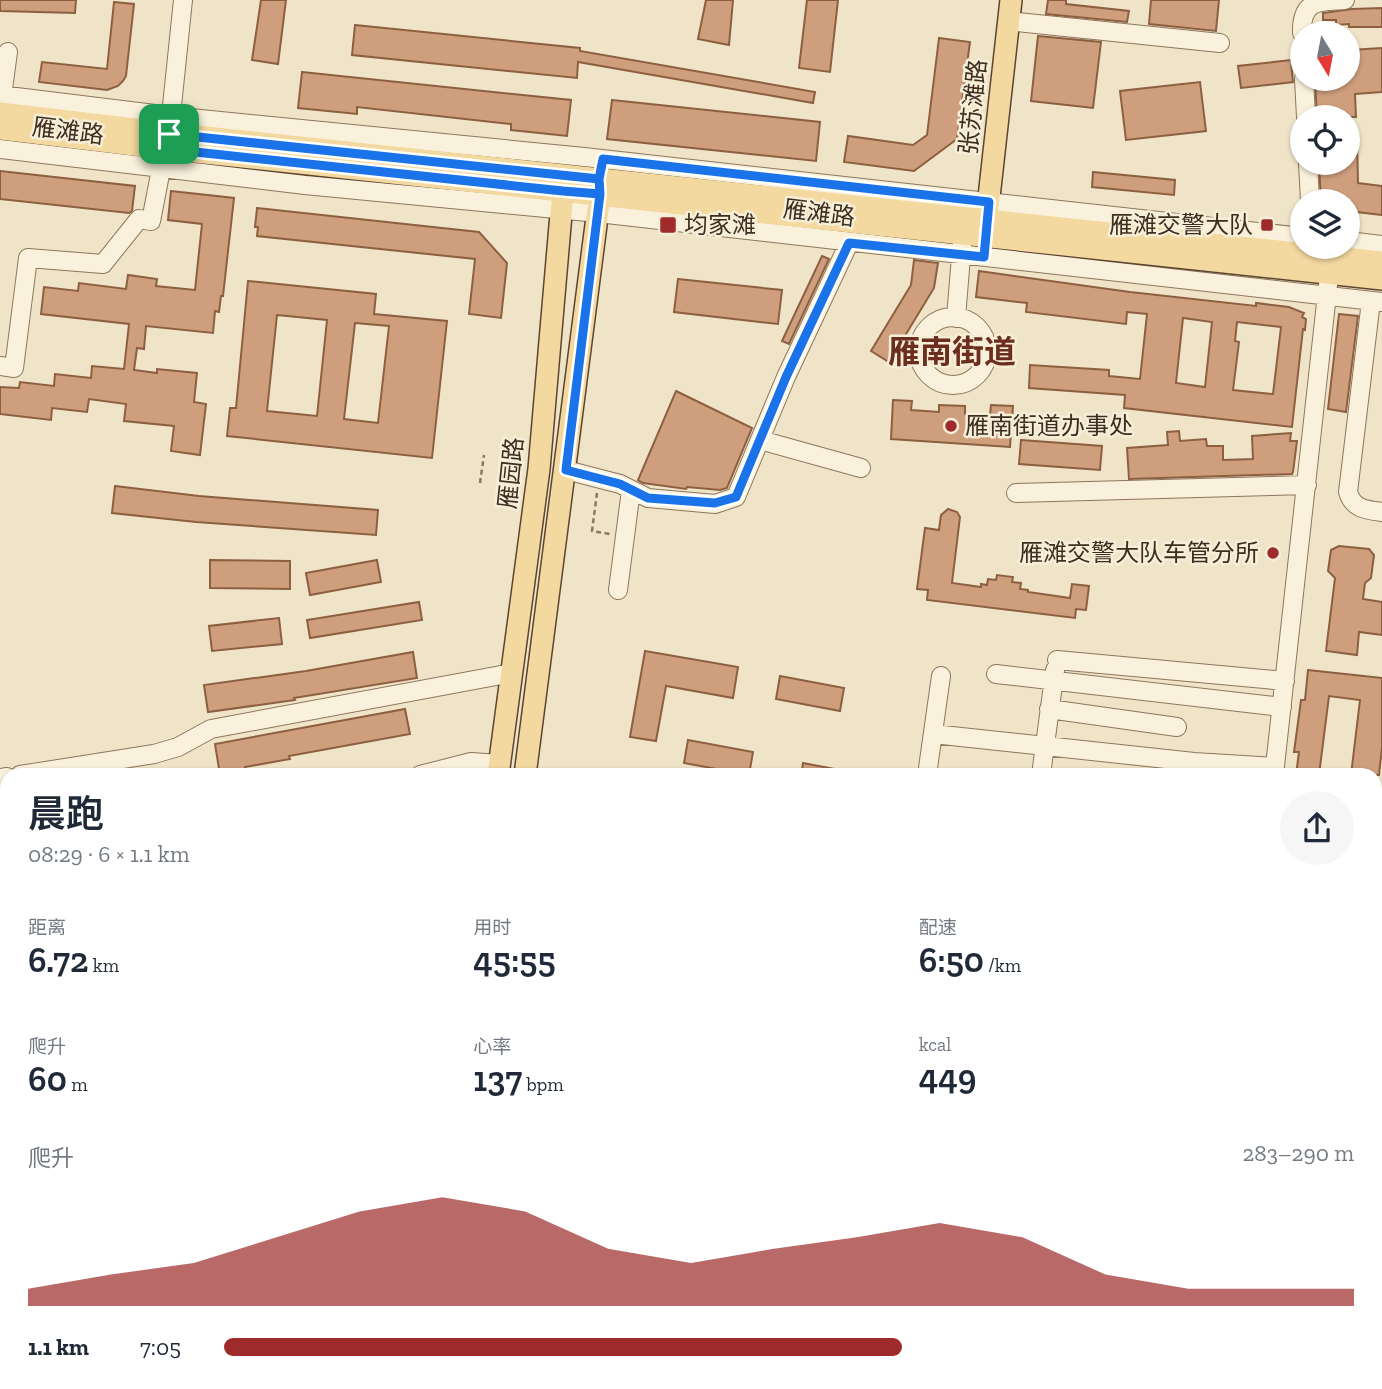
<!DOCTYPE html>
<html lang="zh">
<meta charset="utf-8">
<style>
:root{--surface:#fff;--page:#f6f6f7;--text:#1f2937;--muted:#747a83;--accent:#9e2a2b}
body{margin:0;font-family:"Zilla Slab","Noto Sans SC",serif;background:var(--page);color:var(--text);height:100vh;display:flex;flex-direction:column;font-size:26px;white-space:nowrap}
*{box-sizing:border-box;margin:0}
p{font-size:23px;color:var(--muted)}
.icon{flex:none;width:38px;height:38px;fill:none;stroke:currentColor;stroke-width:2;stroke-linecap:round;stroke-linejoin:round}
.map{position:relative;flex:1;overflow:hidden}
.sheet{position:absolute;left:0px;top:768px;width:1382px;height:621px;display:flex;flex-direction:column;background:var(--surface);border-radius:21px 21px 0 0;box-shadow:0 2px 5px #0004}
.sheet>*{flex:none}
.needle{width:46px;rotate:170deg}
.fabs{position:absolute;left:1290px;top:21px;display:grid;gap:14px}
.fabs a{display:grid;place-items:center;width:70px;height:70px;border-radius:50%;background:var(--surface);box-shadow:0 2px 5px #0004;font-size:35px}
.pin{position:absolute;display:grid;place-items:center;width:60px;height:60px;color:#fff;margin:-30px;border-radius:14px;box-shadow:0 4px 10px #0006}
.round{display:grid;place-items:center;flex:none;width:74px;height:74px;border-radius:37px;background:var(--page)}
.head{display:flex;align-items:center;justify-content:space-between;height:119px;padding:0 28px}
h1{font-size:38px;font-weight:600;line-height:52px}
.stats{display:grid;grid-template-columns:repeat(3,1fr);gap:10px;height:119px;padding:7px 28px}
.stats div{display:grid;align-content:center}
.stats b{font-size:35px;font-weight:600}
.stats small{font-size:19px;font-weight:400}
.stats p{font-size:19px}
.chart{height:196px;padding:14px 28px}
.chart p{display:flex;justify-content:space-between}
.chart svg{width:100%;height:126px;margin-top:7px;fill:var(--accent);opacity:.7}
ul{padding:0 28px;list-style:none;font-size:23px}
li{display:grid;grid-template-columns:112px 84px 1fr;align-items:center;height:52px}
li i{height:18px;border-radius:9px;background:var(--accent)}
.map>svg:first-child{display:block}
.building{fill:#cf9f7d;stroke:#8d5f41;stroke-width:2;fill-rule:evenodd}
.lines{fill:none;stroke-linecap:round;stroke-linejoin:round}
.minor-casing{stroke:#8d765c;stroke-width:20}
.major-casing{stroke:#5b4430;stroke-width:24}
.path{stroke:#8d765c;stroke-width:2.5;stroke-dasharray:5 3.5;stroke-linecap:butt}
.minor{stroke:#faf1dc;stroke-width:18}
.major{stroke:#f3d9a0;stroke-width:21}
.route-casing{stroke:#fff;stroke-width:14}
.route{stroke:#1a73e8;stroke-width:9}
.poi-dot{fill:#9e2a2b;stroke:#f7eed8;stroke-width:2.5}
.labels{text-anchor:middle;stroke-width:5;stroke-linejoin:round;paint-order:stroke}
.street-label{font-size:24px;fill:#3d2e20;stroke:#f7eed8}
.poi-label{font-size:24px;fill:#3d2e20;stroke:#f7eed8;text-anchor:start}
.district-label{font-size:32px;font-weight:bold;fill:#6b2e1e;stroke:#f7eed8}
</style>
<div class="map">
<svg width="1382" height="1389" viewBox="0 0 1382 1389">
<rect width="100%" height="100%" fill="#f0e4c8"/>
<path class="building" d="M0 0H76L75 13 0 11Z
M261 0H286L278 64 252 60Z
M706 0H733L729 45 698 39Z
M807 0H838L830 72 799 68Z
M1048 0H1066V4L1129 11 1127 22 1046 14Z
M1151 0H1219L1216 31 1149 24Z
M114 2 134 4 126 76 123 81 118 86 107 90 39 82 42 62 107 69Z
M1382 8V27H1349V24L1336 25V20H1323V13L1352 9Z
M355 25 580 48V51L815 92 813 103 578 62 577 78 352 55Z
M1038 36 1101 42 1093 108 1031 101Z
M939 38 970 42 957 139 914 171 844 162 848 136 913 145 927 135Z
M1382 48V92L1355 94 1356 117H1317L1315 79H1348L1350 50Z
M1291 60 1293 82 1241 88 1238 66Z
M302 72 571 100 567 136 511 130V124L357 107V114L298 108Z
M1200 82 1206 131 1126 140 1120 91Z
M612 100 820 122 816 161 607 139Z
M1348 135H1357L1358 183 1382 186V215L1348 211V201H1321L1319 163H1348Z
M0 171 135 186 132 211 129 213 0 199Z
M1093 172 1175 180 1174 195 1092 187Z
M171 191 234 198 223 296H221L219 312 215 311 213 333 146 326 144 349 137 348 134 370 157 373V369L197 373 194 402 206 404 200 455 171 451 174 426 124 421 126 404 89 399 87 412 52 408 51 420 0 414V387L19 388 20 382 54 386 55 374 91 378 92 366 124 369 129 324 41 314 44 287 78 291 79 283 126 289 128 275 157 279 156 286 195 290 202 224 168 220Z
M257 208 479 232 507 263 501 318 469 314 475 259 257 236 258 227H255Z
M822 256 829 259 789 344 782 341Z
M914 260 938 263 934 288 889 362 871 351 911 285Z
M979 271 1130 292 1256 306V303L1289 307 1304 313 1302 317 1306 319 1305 330 1303 329 1292 427 1124 408 1125 395 1029 388 1030 365 1109 370V376L1140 379 1147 314 1127 312 1126 324 1026 312 1027 303 976 297ZM1183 318 1212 322 1205 387 1176 383ZM1237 322 1281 327 1273 394 1233 390 1239 342 1235 341Z
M678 279 782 290 778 324 674 312Z
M248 281 376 294 374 314 447 321 432 458 227 436 230 408H236ZM277 315 327 320 317 416 267 411ZM355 323 389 326 378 423 344 419Z
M1339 314 1358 316 1346 412 1328 409Z
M676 391 752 428 727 488 720 490 687 487 686 489 643 483 638 480Z
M893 400 912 401 911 410 939 412V405L965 406V414L990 415 991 405 1013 406 1010 447 891 439Z
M1179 431 1180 441 1206 439 1207 446H1223V460L1253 459 1252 436 1291 433 1290 441H1297L1293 472 1292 474 1129 479 1127 448 1168 445 1167 432Z
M1021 440 1102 446 1100 470 1019 464Z
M115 486 199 496 378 510 376 535 196 522 112 513Z
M948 509 957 512 960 517 952 583 981 587V584L987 585 988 579 996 580 997 575 1013 577 1012 582 1021 583 1020 589 1028 590V592L1070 598 1072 584 1089 586 1086 610 1076 609 1075 618 927 600 928 590 917 589 925 528 939 530 941 515Z
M1339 546 1369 549 1374 555 1371 578 1365 583 1363 599 1382 602V635L1359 632 1357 655 1326 651 1335 578 1328 571 1331 550Z
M210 560 290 561V589L210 588Z
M377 560 381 582 310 595 306 573Z
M419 602 422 620 310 638 307 620Z
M279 618 282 644 212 651 209 626Z
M645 651 738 667 733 698 666 686 656 741 630 737Z
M413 652 417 678 294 698 295 700 208 712 204 685 306 671Z
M1308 670 1382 678V747L1379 775H1351L1360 700 1329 696 1319 775H1296L1299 752H1294L1301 700H1305Z
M780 676 844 688 840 711 776 699Z
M405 709 410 734 289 756 290 759 245 767 246 775H220L215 744Z
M688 740 753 752 749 775 684 763Z
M803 763 840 770 839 775H801Z"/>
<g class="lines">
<g class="minor-casing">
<path id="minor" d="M1008 21 1220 43
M1302 33C1301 0 1319 1 1345 0
M1304 79 1306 117
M0 95 171 116 584 157 1302 237
M1 104 8 52
M170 125 183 0
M0 149 305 185 598 213 1382 302
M1308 163 1310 201
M1348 241 1382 245
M1371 301 1348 492C1353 509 1366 510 1382 512
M919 351a34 34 0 1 1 68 0a34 34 0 1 1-68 0Z
M956 318 962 244
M0 366 14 368 28 258 103 264 139 219 151 221 163 159
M760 440 861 468
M566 470 620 484 648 498 715 504 736 497 786 377 849 243
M1016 493 1307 485
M618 590 631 490
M1057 660 1285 681
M996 674 1282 707
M1049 709 1177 727
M933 734 1194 762 1275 767
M20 775 154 754 178 747 211 729 512 673
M420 775 471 762 500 764
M927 775 941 676
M1041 775 1055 670
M1274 775 1328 285
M0 778 7 777
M1376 809 1382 810
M1376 846 1382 847
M1376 876 1382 877
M1376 967H1382
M997 1382 1025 1389
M470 1389 471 1382
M542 1389 543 1382
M673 1389V1382
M693 1389 694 1382
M800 1389 801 1382"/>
</g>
<g class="major-casing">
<path id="major" d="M0 113 169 133 1382 262
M0 129 167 149 1382 279
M985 233 1011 0
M498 775 539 469 563 191 566 177
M525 775 600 194V180
M424 1389V1382
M449 1389 450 1382"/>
</g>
<path class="path" d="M480 483 484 455
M597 493 592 531 610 534"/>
<use href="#minor" class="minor"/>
<use href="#major" class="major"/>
</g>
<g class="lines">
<g class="route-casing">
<path id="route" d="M169 134 599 179 600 194 566 470 620 484 648 498 715 503 736 497 786 377 849 243 984 257 989 202 603 159 599 179 600 194 563 191 167 149 169 134"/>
</g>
<use href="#route" class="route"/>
</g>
<g class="poi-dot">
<rect x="659" y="216" width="18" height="18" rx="3.5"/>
<rect x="1260" y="218" width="14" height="14" rx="3.5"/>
<circle cx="951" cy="426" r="7"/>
<circle cx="1273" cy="553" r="7"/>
</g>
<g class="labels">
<g class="street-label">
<text transform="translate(973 107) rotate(-84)" y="8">张苏滩路</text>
<text transform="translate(68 131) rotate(7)" y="8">雁滩路</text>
<text transform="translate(819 213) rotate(7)" y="8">雁滩路</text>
<text transform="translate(511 473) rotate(-84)" y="8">雁园路</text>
</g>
<g class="poi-label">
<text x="684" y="233">均家滩</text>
<text x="1253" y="233" text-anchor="end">雁滩交警大队</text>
<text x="965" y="434">雁南街道办事处</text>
<text x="1259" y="561" text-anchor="end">雁滩交警大队车管分所</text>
</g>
<g class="district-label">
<text x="952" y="363">雁南街道</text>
</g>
</g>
</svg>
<div class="fabs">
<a><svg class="needle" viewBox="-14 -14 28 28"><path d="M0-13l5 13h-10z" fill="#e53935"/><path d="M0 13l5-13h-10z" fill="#747a83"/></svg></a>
<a><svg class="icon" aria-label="locate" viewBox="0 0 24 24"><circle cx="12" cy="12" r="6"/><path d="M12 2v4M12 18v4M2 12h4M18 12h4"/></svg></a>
<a><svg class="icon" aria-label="layers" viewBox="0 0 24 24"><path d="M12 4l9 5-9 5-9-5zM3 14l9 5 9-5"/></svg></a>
</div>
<div class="pin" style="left:169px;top:134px;background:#1e9e55"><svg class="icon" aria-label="arrive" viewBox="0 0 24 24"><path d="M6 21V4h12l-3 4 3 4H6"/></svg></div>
<section class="sheet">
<div class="head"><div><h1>晨跑</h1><p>08:29 · 6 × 1.1 km</p></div><a class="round"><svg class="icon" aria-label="share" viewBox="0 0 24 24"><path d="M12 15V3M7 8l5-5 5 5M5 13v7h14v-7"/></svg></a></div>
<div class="stats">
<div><p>距离</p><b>6.72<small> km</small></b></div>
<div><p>用时</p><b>45:55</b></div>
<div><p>配速</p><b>6:50<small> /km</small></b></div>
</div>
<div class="stats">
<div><p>爬升</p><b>60<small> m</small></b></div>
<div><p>心率</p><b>137<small> bpm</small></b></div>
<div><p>kcal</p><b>449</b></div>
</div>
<div class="chart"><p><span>爬升</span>283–290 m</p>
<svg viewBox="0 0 160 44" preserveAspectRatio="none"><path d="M0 44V38L10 33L20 29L30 20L40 11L50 6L60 11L70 24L80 29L90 24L100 20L110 15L120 20L130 33L140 38L150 38L160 38V44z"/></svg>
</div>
<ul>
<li><b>1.1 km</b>7:05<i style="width:60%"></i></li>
</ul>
</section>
</div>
